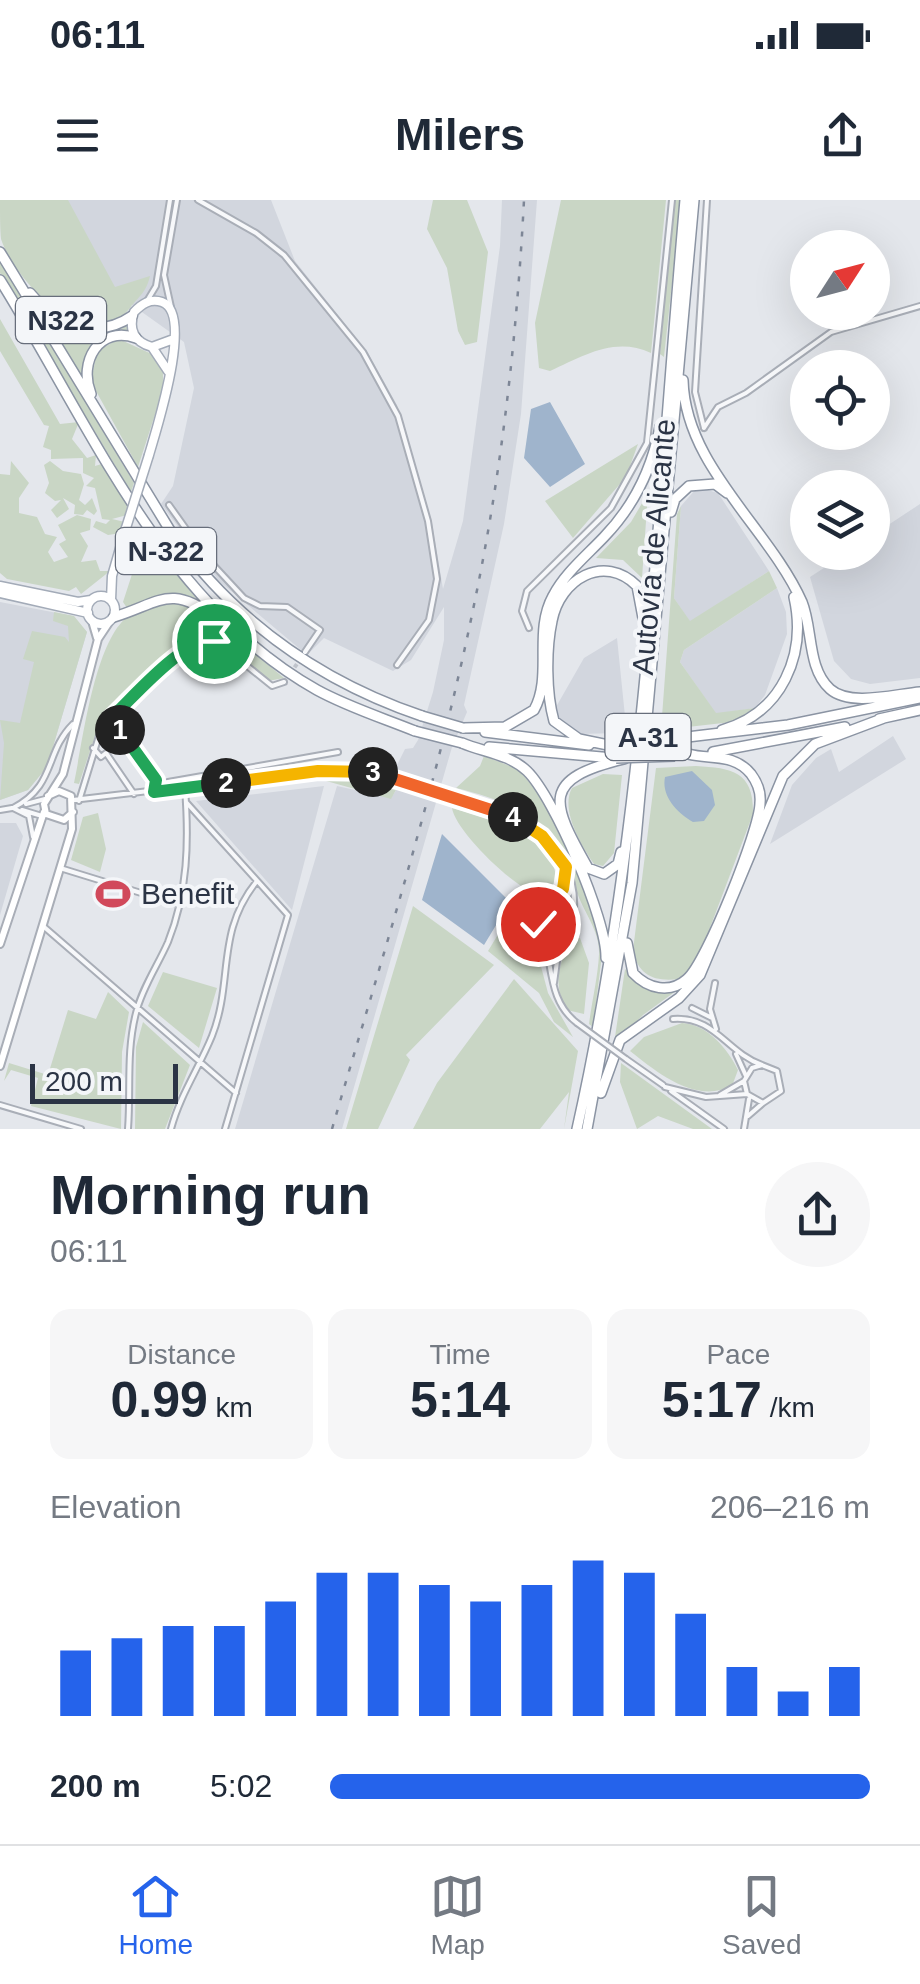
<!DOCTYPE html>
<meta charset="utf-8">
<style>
:root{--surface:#fff;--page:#f6f6f7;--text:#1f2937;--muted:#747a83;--line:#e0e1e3;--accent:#2563eb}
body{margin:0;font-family:Arial,sans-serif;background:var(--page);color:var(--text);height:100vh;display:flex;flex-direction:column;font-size:38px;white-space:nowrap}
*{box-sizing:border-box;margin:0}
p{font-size:32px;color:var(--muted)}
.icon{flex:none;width:55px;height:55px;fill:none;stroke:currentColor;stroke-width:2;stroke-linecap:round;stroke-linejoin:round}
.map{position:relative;height:929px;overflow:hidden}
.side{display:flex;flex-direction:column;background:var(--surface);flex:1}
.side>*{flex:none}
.needle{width:65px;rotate:54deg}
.buttons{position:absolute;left:790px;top:30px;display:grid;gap:20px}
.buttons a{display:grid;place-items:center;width:100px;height:100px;border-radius:50%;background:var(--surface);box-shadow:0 10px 40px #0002;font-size:50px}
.scale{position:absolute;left:30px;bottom:25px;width:148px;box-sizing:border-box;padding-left:10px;border:5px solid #2b3445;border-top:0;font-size:28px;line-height:35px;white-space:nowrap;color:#2b3445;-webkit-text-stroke:8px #f4f6f9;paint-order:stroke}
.pin{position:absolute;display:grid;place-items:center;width:85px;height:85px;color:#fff;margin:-42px;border:5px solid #fff;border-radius:50%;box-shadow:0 2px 10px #0007}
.km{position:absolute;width:50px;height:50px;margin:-25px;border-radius:50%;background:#222;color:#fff;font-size:28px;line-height:50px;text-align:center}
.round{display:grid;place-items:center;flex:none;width:105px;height:105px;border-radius:52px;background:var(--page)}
.head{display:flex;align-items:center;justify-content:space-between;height:170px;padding:0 50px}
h1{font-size:55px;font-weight:700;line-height:75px}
.figures{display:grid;grid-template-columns:repeat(3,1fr);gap:15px;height:170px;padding:10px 50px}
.figures div{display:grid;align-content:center;border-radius:20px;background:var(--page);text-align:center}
.figures b{font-size:50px;font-weight:700}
.figures small{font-size:28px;font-weight:400}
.figures p{font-size:28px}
.chart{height:280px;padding:20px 50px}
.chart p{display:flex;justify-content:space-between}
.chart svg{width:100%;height:180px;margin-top:10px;stroke:var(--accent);stroke-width:6}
ul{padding:0 50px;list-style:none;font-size:32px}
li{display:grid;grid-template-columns:160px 120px 1fr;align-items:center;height:75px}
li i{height:25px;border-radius:12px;background:var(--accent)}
.status{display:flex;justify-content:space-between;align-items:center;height:70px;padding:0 50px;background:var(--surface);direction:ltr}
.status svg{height:28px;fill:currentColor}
header{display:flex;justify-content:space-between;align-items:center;height:130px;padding:0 50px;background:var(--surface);font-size:45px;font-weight:700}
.menu{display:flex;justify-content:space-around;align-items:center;height:140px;border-top:2px solid var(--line);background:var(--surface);font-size:28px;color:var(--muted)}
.menu a{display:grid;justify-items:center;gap:5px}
.menu .on{color:var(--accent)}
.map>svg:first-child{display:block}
.built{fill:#d2d6de}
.green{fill:#c9d6c5}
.water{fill:#9fb4cc}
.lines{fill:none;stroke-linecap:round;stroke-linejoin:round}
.street-tunnel{stroke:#bfc3cb;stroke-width:4;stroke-dasharray:4 2;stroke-linecap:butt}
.street-casing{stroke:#a9aeb7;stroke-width:8}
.secondary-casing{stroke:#a9aeb7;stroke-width:10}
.primary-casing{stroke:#a3abb8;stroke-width:11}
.highway-casing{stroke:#8b94a3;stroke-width:12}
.street{stroke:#f7f8fa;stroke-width:4}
.secondary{stroke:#fff;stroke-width:6}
.primary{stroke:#fff;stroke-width:8}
.highway{stroke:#fff;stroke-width:9}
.rail{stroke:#7d8696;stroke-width:2.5;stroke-dasharray:5 10;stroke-linecap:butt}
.street-bridge-casing{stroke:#a9aeb7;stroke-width:8;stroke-linecap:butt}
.primary-bridge-casing{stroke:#a3abb8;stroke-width:11;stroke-linecap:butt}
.highway-bridge-casing{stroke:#8b94a3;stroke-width:12;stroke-linecap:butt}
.street-bridge{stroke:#f7f8fa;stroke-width:4}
.primary-bridge{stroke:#fff;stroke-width:8}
.highway-bridge{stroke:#fff;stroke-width:9}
.split-1-casing{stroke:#fff;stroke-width:20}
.split-2-casing{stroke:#fff;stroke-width:20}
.split-3-casing{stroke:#fff;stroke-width:20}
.split-4-casing{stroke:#fff;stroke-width:20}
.split-5-casing{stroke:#fff;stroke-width:20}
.split-1{stroke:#22a559;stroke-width:12}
.split-2{stroke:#22a559;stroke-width:12}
.split-3{stroke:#f5b400;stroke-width:12}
.split-4{stroke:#f0652b;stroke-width:12}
.split-5{stroke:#f5b400;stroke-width:12}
.labels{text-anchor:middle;stroke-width:8;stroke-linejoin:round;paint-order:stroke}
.shield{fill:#f4f6f9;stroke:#676e7b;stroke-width:2.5}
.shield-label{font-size:28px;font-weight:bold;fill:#2b3445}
.street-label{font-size:30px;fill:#2b3445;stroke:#f4f6f9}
.poi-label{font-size:30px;fill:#2b3445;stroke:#f4f6f9;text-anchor:start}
</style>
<div class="status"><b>06:11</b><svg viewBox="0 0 49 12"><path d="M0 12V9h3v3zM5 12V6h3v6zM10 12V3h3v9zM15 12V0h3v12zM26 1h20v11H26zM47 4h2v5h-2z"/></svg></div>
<header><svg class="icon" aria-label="menu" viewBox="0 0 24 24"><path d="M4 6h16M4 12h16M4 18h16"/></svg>Milers<svg class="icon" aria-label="share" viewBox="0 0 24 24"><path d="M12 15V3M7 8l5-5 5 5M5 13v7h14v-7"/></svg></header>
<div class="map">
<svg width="920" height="929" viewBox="0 0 920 929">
<rect width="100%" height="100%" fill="#e4e7ec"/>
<path class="built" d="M66 0H271L295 61 368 153 397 205 432 323 443 389 463 321 500 46 502 0H537L521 214 504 324 464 505 467 512 452 547 342 929H235L337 586 391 598 397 589 403 576 393 573 405 549 413 548 418 540 433 492 444 440V407L411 460 393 471 324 438 307 455 219 381 161 304 173 286 194 188 184 142 118 95Z
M704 289 718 293 769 371 690 422 674 398 681 306 695 290Z
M920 304V478L870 484 851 479 834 461 810 377 847 353 872 352 873 335Z
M777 388 786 412 787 434 765 495 755 508 716 514 680 462 684 450Z
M0 402 73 416 87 432 47 567 28 590 0 600Z
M617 438 626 526 619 533 579 534 562 525 556 507 584 458Z
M893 536 906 559 770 644 792 585 816 558 831 549 839 572Z
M324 586 292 710 196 601Z
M0 623H16L23 636 0 715Z"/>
<path class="green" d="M0 0H68L115 87 150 76C146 93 139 96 130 108 89 161 15 81 1 39 0 29 0 12 0 0Z
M433 0H467L488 52 477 142 465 145 458 131 447 68 427 29Z
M561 0H666L651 153C615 136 583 156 550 171L539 168 535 123Z
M674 0H681L664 157 660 154Z
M0 59 134 283 131 292 0 73Z
M0 119 60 224 79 222 72 239 87 258 96 255 95 266 105 263 130 304 127 315 112 319 125 322 121 333 108 335 93 327 96 321 106 324 110 320 102 319 95 288 86 286 94 278 83 273V258L51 259V250L43 247 49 226 44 225 0 151Z
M50 121C74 134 103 139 127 126L128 132 96 141 83 165 82 179Z
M119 139 156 156 163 169V190L138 267 91 182 97 151Z
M638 244 626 277 573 338 545 301Z
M11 261 29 283 19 298V313L37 317 45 334 57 337 48 352 54 362 68 357 59 344 66 340 58 325 77 315 91 319 90 330 80 333 88 346 81 362 96 360 100 371H110L81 394 76 387 69 391 7 379 0 373V274L10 275Z
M50 261 63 271 81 274 84 284 79 300 85 305 92 298 97 311 94 315 87 310 83 315 74 314 75 305 63 298 69 309 57 318 51 310 61 300 55 301 45 293 49 283 44 265Z
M648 293 642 378 623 360 596 358 631 322Z
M681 306 674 398 690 421 769 371 777 388 684 450 680 462 716 513 755 508 732 522 661 530 677 314Z
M145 334 199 402 162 395 127 408 123 402Z
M179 402 210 417 284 478 268 481 222 441 203 436 171 456 100 521 79 584 74 583C83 541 94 444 127 417 142 405 160 404 179 402Z
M54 412 74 416 87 432 47 567 28 590 0 600 4 543 0 520 20 523 34 462 23 459 32 431 65 437 69 442 68 426 53 421Z
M484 556 518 569 541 596 592 703 603 747 593 827 589 824C592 801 598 776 599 754 600 732 585 714 578 695 551 624 531 607 456 588L480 566Z
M696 566C733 568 754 572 753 614L697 762 679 779C655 782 638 776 633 750L656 568Z
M603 574 622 575 614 653 603 666 594 664C581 645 560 610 572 588Z
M321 575 396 590 391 599 319 579 233 591 223 588Z
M452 608C486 618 566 639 555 689L544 696C520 695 455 631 452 608Z
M98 613 106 649 100 672 71 660 83 617Z
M516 705 528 717 548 793 573 837 554 822 539 793 488 751Z
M413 706 494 765 406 855 410 860 378 929H346Z
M580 738 589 763 584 814 567 810C552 785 559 763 571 739Z
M625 769 646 789 676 791 643 815 614 844Z
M163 772 217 788 199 848 148 806Z
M514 779 578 851 564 929 569 892 540 929H413L437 883Z
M108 792 129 812 122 852 121 929 31 906 38 878 11 870 4 881 9 863 48 875 68 810 96 819Z
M143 822 190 865 165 929H135L136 847Z
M682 823C707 824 728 849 738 870L732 886C695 904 658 873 630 851L644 837Z
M621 863 712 929H693L658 916 637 929 620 882Z"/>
<path class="water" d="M550 202 585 264 550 287 524 258 531 209Z
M692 571 712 590 715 605 704 621 693 622C678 613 661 597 665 577Z
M442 634 510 702 484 745 422 700Z"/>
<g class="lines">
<path class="street-tunnel" d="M284 482 302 457"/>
<g class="street-casing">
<path id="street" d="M198 0 256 33 284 55 363 152 398 216 428 321 437 379 429 420 397 465
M147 101 156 86 170 0
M171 107 164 75 177 0
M704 228 718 207 746 193 831 132 920 106
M704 228 695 192 707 0
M169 305 206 357 244 398 260 406 287 407 320 430 305 452
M529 428 522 411 527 391 611 308 647 243 672 0
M111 518 156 579V588
M93 548 101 557 106 553 134 594
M154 592 168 582 338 552
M457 595C510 613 578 641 574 709
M73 600 318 571 365 570 400 578
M79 601 102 526 171 461 198 442 220 444 272 486 284 482
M186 602 288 715 225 929
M26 604 45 599
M13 608C57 585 44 553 73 524
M13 608 29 616 33 637
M0 610 12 608
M22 610 42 616
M60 668 180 705
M554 698 563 689 566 672
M43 726 236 893
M545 734 562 738 574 728C580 708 565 695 546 703L538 724C555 756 544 798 577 823
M554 783 558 754 568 735
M715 783 710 809 716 829
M692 808 712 818
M673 819C715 816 726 852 762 865
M736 854 746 876
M626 859 663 885
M665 887 706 897 747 894 763 903 781 891 777 871 762 865 752 868 744 881 747 894
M671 891 724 929
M720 895 744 881
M0 905 81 929
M748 916 763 903
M128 929C131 889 126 852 136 813 142 788 158 765 168 742 188 692 189 641 185 588
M171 929C180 895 199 868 212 836 234 780 215 733 257 681
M744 929 749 899"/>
</g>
<g class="secondary-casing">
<path id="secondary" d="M92 421 97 438
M73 612 64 620 46 614 44 604 63 574 98 439 110 421
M0 744 44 612
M0 866 72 629 71 596 59 591 48 596"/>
</g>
<g class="primary-casing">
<path id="primary" d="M152 147 168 171
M149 255C157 227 194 113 162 102 150 98 142 104 134 112 128 129 134 142 152 147L171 140
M0 386 78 402 91 400
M0 393 88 413
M87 410a14 14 0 1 1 28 0a14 14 0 1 1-28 0Z
M111 400 112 376 125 331"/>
</g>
<g class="highway-casing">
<path id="highway" d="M0 52 171 332C235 422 319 481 422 516
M0 80C90 224 162 403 317 490 348 507 383 518 415 531
M30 93C56 124 96 141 132 116
M683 180C685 266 769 328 802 402 813 429 807 468 830 489 850 507 895 494 920 492
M91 194C78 162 99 125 136 138
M671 312 675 299 689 286 715 284 727 293
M114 417C160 403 170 383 216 418
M879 519 920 510
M463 528 505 527 534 510C553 476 533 432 553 396 565 373 586 356 604 337 633 307 652 268 660 227
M722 530C782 513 807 455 794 397
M485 532 589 545
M679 538 788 525 920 498
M462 543C483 552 509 554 527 571 554 597 607 720 606 758
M608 545 579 539 554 521C546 493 546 449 552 421 560 379 604 353 637 386L643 418
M489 547 613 558
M713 552 845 527
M621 652 618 664 604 674 588 668C550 601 541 579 624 559
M627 743 633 773C648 789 670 794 687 779 706 764 760 629 760 603 761 593 757 582 751 574 734 553 711 560 688 554
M601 893 620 840 679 798 700 775 783 576 815 544 884 518
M577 929C645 625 657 310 685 0
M587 929 632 683 694 0"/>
</g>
<use href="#street" class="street"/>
<use href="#secondary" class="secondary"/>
<use href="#primary" class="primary"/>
<use href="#highway" class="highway"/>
<path class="rail" d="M332 929C383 754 439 579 475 400 502 269 517 134 524 0"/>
<g class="street-bridge-casing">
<path id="street-bridge" d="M401 579 457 595
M399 586 455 602
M577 823 626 859"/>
</g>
<g class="primary-bridge-casing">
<path id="primary-bridge" d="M125 331 149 255"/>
</g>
<g class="highway-bridge-casing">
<path id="highway-bridge" d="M422 516 463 528
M415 531 462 543
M616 544 679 538
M616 558 675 556"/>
</g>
<use href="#street-bridge" class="street-bridge"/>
<use href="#primary-bridge" class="primary-bridge"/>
<use href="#highway-bridge" class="highway-bridge"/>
</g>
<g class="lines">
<g class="split-1-casing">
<path id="split-1" d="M120 530 111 518C133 498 184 437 214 441"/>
</g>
<g class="split-2-casing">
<path id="split-2" d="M120 530 156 580 154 592 226 583"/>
</g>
<g class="split-3-casing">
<path id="split-3" d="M226 583 318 571 373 572"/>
</g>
<g class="split-4-casing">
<path id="split-4" d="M373 572 513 617"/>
</g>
<g class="split-5-casing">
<path id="split-5" d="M513 617 542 636 566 667 563 689 540 708 538 724"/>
</g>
<use href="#split-1" class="split-1"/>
<use href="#split-2" class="split-2"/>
<use href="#split-3" class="split-3"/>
<use href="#split-4" class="split-4"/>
<use href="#split-5" class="split-5"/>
</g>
<defs>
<g id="stadium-bare" transform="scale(2.7)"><path d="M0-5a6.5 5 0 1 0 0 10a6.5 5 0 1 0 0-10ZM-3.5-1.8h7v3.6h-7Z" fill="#d1495b" stroke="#f4f6f9" stroke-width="2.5" paint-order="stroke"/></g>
</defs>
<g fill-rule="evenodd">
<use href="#stadium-bare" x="113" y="694"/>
</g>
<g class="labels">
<g class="shield">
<rect x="16" y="97" width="90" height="46" rx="8"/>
<rect x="116" y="328" width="100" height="46" rx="8"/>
<rect x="605.5" y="514" width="85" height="46" rx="8"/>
</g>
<g class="shield-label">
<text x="61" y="130">N322</text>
<text x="166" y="361">N-322</text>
<text x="648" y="547">A-31</text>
</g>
<g class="street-label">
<text transform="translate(654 347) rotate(-85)" y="10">Autovía de Alicante</text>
</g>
<g class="poi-label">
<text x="141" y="704">Benefit</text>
</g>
</g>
</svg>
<div class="buttons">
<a><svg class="needle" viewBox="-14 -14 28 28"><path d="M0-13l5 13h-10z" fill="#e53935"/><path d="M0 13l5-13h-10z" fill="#747a83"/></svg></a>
<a><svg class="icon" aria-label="locate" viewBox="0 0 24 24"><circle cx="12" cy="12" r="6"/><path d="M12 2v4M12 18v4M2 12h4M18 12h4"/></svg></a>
<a><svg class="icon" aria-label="layers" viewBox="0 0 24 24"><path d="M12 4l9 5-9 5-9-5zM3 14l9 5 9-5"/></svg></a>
</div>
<div class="scale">200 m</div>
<div class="pin" style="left:214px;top:441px;background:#1e9e55"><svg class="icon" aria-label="arrive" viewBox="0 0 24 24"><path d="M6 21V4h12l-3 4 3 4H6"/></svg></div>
<div class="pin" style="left:538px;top:724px;background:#d93025"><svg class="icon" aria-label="check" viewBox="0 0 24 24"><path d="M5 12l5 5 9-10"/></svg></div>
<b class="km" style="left:120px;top:530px">1</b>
<b class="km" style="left:226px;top:583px">2</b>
<b class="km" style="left:373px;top:572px">3</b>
<b class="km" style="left:513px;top:617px">4</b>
</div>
<section class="side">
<div class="head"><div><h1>Morning run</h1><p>06:11</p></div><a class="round"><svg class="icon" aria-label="share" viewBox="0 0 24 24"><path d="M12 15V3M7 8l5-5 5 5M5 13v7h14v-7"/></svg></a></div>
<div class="figures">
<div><p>Distance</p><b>0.99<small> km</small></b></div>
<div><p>Time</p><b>5:14</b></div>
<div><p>Pace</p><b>5:17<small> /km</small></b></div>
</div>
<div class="chart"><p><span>Elevation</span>206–216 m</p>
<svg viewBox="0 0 160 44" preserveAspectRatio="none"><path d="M5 44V28M15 44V25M25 44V22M35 44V22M45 44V16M55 44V9M65 44V9M75 44V12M85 44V16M95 44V12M105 44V6M115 44V9M125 44V19M135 44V32M145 44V38M155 44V32"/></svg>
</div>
<ul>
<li><b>200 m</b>5:02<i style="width:100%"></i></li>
</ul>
</section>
<nav class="menu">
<a class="on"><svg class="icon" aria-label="home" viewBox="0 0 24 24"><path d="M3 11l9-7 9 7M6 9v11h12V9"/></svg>Home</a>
<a><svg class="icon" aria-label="map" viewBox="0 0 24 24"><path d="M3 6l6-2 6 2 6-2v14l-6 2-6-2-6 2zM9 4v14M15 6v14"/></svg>Map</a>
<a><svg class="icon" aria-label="saved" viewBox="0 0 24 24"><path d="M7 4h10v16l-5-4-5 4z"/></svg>Saved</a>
</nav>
